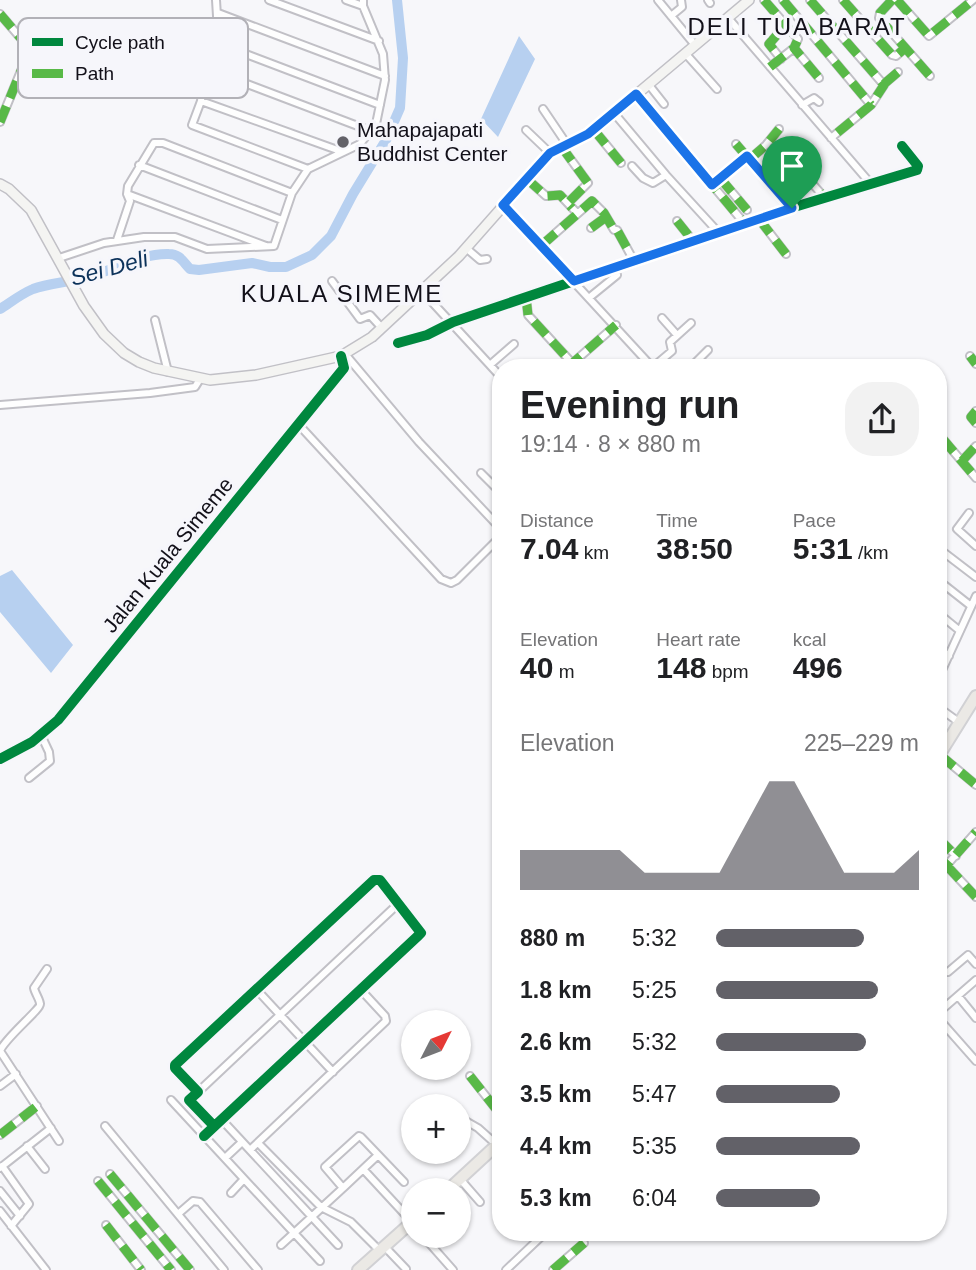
<!DOCTYPE html>
<meta charset="utf-8">
<style>
:root{--surface:#fff;--page:#f2f2f2;--text:#202124;--muted:#757577;--accent:#626168}
body{margin:0;font-family:Arial,sans-serif;background:var(--page);color:var(--text);height:100vh;display:flex;flex-direction:column;font-size:26px;white-space:nowrap}
*{box-sizing:border-box;margin:0}
p{font-size:23px;color:var(--muted)}
.icon{flex:none;width:38px;height:38px;fill:none;stroke:currentColor;stroke-width:2;stroke-linecap:round;stroke-linejoin:round}
.map{position:relative;flex:1;overflow:hidden}
.panel{position:absolute;left:492px;top:359px;width:455px;height:882px;display:flex;flex-direction:column;background:var(--surface);border-radius:28px;box-shadow:0 2px 5px #0004}
.panel>*{flex:none}
.needle{width:46px;rotate:48deg}
.controls{position:absolute;left:401px;top:1010px;display:grid;gap:14px}
.controls a{display:grid;place-items:center;width:70px;height:70px;border-radius:50%;background:var(--surface);box-shadow:0 2px 5px #0004;font-size:35px}
.pin{position:absolute;display:grid;place-items:center;width:60px;height:60px;color:#fff;margin:-72px -30px;border-radius:50% 50% 50% 0;rotate:-45deg;box-shadow:0 0 7px #0007}
.pin .icon{rotate:45deg}
.round{display:grid;place-items:center;flex:none;width:74px;height:74px;border-radius:28px;background:var(--page)}
.head{display:flex;align-items:center;justify-content:space-between;height:119px;padding:0 28px}
h1{font-size:38px;font-weight:800;line-height:52px}
.stats{display:grid;grid-template-columns:repeat(3,1fr);gap:10px;height:119px;padding:7px 28px}
.stats div{display:grid;align-content:center}
.stats b{font-size:30px;font-weight:800}
.stats small{font-size:19px;font-weight:400}
.stats p{font-size:19px}
.chart{height:196px;padding:14px 28px}
.chart p{display:flex;justify-content:space-between}
.chart svg{width:100%;height:126px;margin-top:7px;fill:var(--accent);opacity:.7}
ul{padding:0 28px;list-style:none;font-size:23px}
li{display:grid;grid-template-columns:112px 84px 1fr;align-items:center;height:52px}
li i{height:18px;border-radius:9px;background:var(--accent)}
.map>svg:first-child{display:block}
.water{fill:#b7d0f0}
.lines{fill:none;stroke-linecap:round;stroke-linejoin:round}
.river{stroke:#b7d0f0;stroke-width:10}
.minor-casing{stroke:#c1c0c6;stroke-width:10}
.secondary-casing{stroke:#c1c0c6;stroke-width:12}
.primary-casing{stroke:#d1d1d4;stroke-width:14}
.minor{stroke:#fefefe;stroke-width:6}
.secondary{stroke:#f4f4f2;stroke-width:9}
.primary{stroke:#ebe9e5;stroke-width:10}
.quiet{stroke:#58b947;stroke-width:9;stroke-dasharray:18 9;stroke-linecap:butt}
.cycleway-casing{stroke:#f6f6fb;stroke-width:15}
.cycleway{stroke:#00873e;stroke-width:10}
.route-casing{stroke:#fff;stroke-width:14}
.route{stroke:#1a73e8;stroke-width:9}
.poi-dot{fill:#626168;stroke:#f6f6fb;stroke-width:2.5}
.labels{text-anchor:middle;stroke-width:7;stroke-linejoin:round;paint-order:stroke}
.poi-label{font-size:21px;fill:#121019;stroke:#f6f6fb;text-anchor:start}
.street-label{font-size:21px;fill:#121019;stroke:#f6f6fb}
.water-label{font-size:23px;font-style:italic;fill:#0c325a;stroke:#f6f6fb}
.quarter-label{font-size:24px;letter-spacing:2px;fill:#121019;stroke:#f6f6fb}
.key{fill:#f6f6fb;stroke:#b2b1b7;stroke-width:2}
.key-label{font-size:19px;fill:#121019}
</style>
<div class="map">
<svg width="976" height="1270" viewBox="0 0 976 1270">
<rect width="100%" height="100%" fill="#f7f7fa"/>
<path class="water" d="M519 36 535 59 498 137 481 119Z
M12 570 73 645 51 673 0 612V576Z"/>
<g class="lines">
<path class="river" d="M0 309C11 302 21 294 33 289 49 283 72 282 91 276 116 269 142 253 169 254 180 254 183 262 190 269L199 270 252 263 270 267H286L312 255 331 236 353 194 386 140 400 108 403 58 397 0"/>
<g class="minor-casing">
<path id="minor" d="M216 0 218 32 207 42 197 58 202 90 201 101 192 125 308 169
M269 0 379 41
M346 0 363 6
M658 0 695 45
M708 0 710 3
M764 0 798 39 794 48 819 78
M783 0 871 105
M810 0 884 85 871 105 831 138
M843 0 892 55 896 56 904 49
M892 0 880 13 879 18 930 76
M897 0 929 36 973 0
M218 13 385 76
M0 14 30 49 0 122
M671 16 682 7 681 0
M729 19 871 184
M776 36 769 44 781 59
M209 40 380 105
M685 53 717 89
M197 65 371 131
M770 67 794 48
M884 84 898 72
M649 85 664 104
M636 94 745 224
M201 101 343 152
M802 105 814 98 819 102
M543 109 566 143
M614 113 666 175 719 233
M526 130 550 153
M594 130 621 163
M736 144 791 208
M561 146 588 183 568 203
M750 159 766 145 779 129
M139 165 282 220
M632 166 643 178 653 183 666 175
M802 172 825 198
M720 178 747 210
M527 179 546 196 560 195 577 213
M712 185 747 156
M127 194 266 246
M503 205 653 368
M759 219 786 254
M677 221 693 241
M591 228 606 217
M117 240 130 201 127 194 128 186 154 143H163L292 193
M542 245 592 201 604 213 614 230H617L634 261
M466 248 480 260 487 259
M59 258 104 243 144 237H175L207 249 274 246 292 193 308 169 360 144 376 124 385 80 383 54 363 6V0
M332 281 360 319 370 315 381 327
M421 290 500 376
M526 297 528 315 572 363
M590 297 617 275
M662 318 677 335
M155 320 168 372
M398 343 427 335 453 322 574 281 791 208 917 170 918 166 902 146
M345 354 419 442 500 528
M970 356 976 364
M491 364 514 344
M653 367 672 351 670 342 691 323
M567 368 616 325
M690 368 708 350
M0 405 150 393 195 387 200 379
M976 411 971 417 976 423
M299 425 441 579 451 583 457 580 500 537
M942 438 976 478
M962 461 976 446
M481 473 500 492
M969 513 957 529 976 546
M938 548 976 577
M938 580 971 606
M938 613 960 631
M938 648 949 656
M938 679 976 596
M938 707 960 723
M940 755 976 785
M0 759 32 742 58 720 344 368 341 356
M29 778 50 761 49 752 41 735
M938 838 956 856
M947 866 976 897
M938 875 976 832
M948 972 968 955 976 964
M257 990 333 1072
M958 996 976 1018
M938 1013 976 980
M938 1018 976 1061
M0 1051 59 1141
M0 1051C4 1039 41 1009 40 1004 40 1000 35 993 34 988L47 969
M470 1076 500 1114
M499 1076 500 1077
M0 1086 16 1074
M198 1092 399 903
M171 1100 320 1261
M222 1120 338 1245
M464 1120 478 1128 497 1145
M105 1126 224 1270
M0 1135 37 1106
M204 1136 419 935 421 933 380 880H374L175 1065V1068L198 1092 189 1100 214 1126
M258 1143 321 1207 351 1222 380 1251
M27 1146 45 1169
M250 1150 386 1021 385 1016 361 990
M378 1155 343 1188 325 1167 359 1136 361 1137 404 1182
M225 1158 242 1142
M2 1166 29 1204 11 1226
M0 1168 51 1128
M363 1169 412 1222
M110 1174 190 1270
M460 1179 480 1202
M98 1181 171 1270
M0 1191 20 1216
M231 1193 244 1179
M0 1211 46 1270
M178 1214 193 1201 200 1202 258 1270
M106 1225 141 1270
M423 1236 453 1270
M281 1245 343 1188
M385 1247 406 1269
M506 1270 546 1232
M553 1270 584 1243"/>
</g>
<g class="secondary-casing">
<path id="secondary" d="M0 184 9 189 31 210 84 306 104 334 124 353 139 362 154 368 210 380 256 375 341 356 372 337 459 256 550 153 593 131 749 0"/>
</g>
<g class="primary-casing">
<path id="primary" d="M938 757 976 696
M448 1190 500 1142
M358 1270 413 1221"/>
</g>
<use href="#minor" class="minor"/>
<use href="#secondary" class="secondary"/>
<use href="#primary" class="primary"/>
<path class="quiet" d="M764 0 798 39 794 48 819 78
M783 0 871 105
M810 0 884 85 871 105 831 138
M843 0 892 55 896 56 904 49
M892 0 880 13 879 18 930 76
M897 0 929 36 973 0
M0 14 30 49 0 122
M776 36 769 44 781 59
M770 67 794 48
M884 84 898 72
M636 94 745 224
M594 130 621 163
M736 144 791 208
M561 146 588 183 568 203
M750 159 766 145 779 129
M802 172 825 198
M720 178 747 210
M527 179 546 196 560 195 572 208
M712 185 747 156
M759 219 786 254
M677 221 693 241
M591 228 606 217
M542 245 592 201 604 213 614 230H617L634 261
M526 297 528 315 572 363
M970 356 976 364
M567 368 616 325
M976 411 971 417 976 423
M942 438 976 478
M962 461 976 446
M940 755 976 785
M938 838 956 856
M947 866 976 897
M938 875 976 832
M470 1076 500 1114
M499 1076 500 1077
M0 1135 37 1106
M110 1174 190 1270
M98 1181 171 1270
M106 1225 141 1270
M553 1270 584 1243"/>
<g class="cycleway-casing">
<path id="cycleway" d="M398 343 427 335 453 322 574 281 791 208 917 170 918 166 902 146
M0 759 32 742 58 720 344 368 341 356
M204 1136 419 935 421 933 380 880H374L175 1065V1068L198 1092 189 1100 214 1126"/>
</g>
<use href="#cycleway" class="cycleway"/>
</g>
<g class="lines">
<g class="route-casing">
<path id="route" d="M636 94 712 185 747 156 792 208 574 281 503 205 550 153 588 134Z"/>
</g>
<use href="#route" class="route"/>
</g>
<circle class="poi-dot" cx="343" cy="142" r="7"/>
<g class="labels">
<g class="poi-label">
<text x="357" y="137">Mahapajapati<tspan x="357" dy="24">Buddhist Center</tspan></text>
</g>
<g class="street-label">
<text transform="translate(168 555) rotate(-51)" y="7">Jalan Kuala Simeme</text>
</g>
<g class="water-label">
<text transform="translate(109 268) rotate(-15)" y="8">Sei Deli</text>
</g>
<g class="quarter-label">
<text x="797" y="35">DELI TUA BARAT</text>
<text x="342" y="302">KUALA SIMEME</text>
</g>
</g>
<rect x="18" y="18" width="230" height="80" rx="10" class="key"/>
<rect x="32" y="38" width="31" height="8" fill="#00873e"/>
<rect x="32" y="69" width="31" height="9" fill="#58b947"/>
<g class="key-label">
<text x="75" y="49">Cycle path</text>
<text x="75" y="80">Path</text>
</g>
</svg>
<div class="controls">
<a><svg class="needle" viewBox="-14 -14 28 28"><path d="M0-13l5 13h-10z" fill="#e53935"/><path d="M0 13l5-13h-10z" fill="#757577"/></svg></a>
<a>+</a>
<a>−</a>
</div>
<div class="pin" style="left:792px;top:208px;background:#1e9e55"><svg class="icon" aria-label="arrive" viewBox="0 0 24 24"><path d="M6 21V4h12l-3 4 3 4H6"/></svg></div>
<section class="panel">
<div class="head"><div><h1>Evening run</h1><p>19:14 · 8 × 880 m</p></div><a class="round"><svg class="icon" aria-label="share" viewBox="0 0 24 24"><path d="M12 15V3M7 8l5-5 5 5M5 13v7h14v-7"/></svg></a></div>
<div class="stats">
<div><p>Distance</p><b>7.04<small> km</small></b></div>
<div><p>Time</p><b>38:50</b></div>
<div><p>Pace</p><b>5:31<small> /km</small></b></div>
</div>
<div class="stats">
<div><p>Elevation</p><b>40<small> m</small></b></div>
<div><p>Heart rate</p><b>148<small> bpm</small></b></div>
<div><p>kcal</p><b>496</b></div>
</div>
<div class="chart"><p><span>Elevation</span>225–229 m</p>
<svg viewBox="0 0 160 44" preserveAspectRatio="none"><path d="M0 44V30L10 30L20 30L30 30L40 30L50 38L60 38L70 38L80 38L90 22L100 6L110 6L120 22L130 38L140 38L150 38L160 30V44z"/></svg>
</div>
<ul>
<li><b>880 m</b>5:32<i style="width:73%"></i></li>
<li><b>1.8 km</b>5:25<i style="width:80%"></i></li>
<li><b>2.6 km</b>5:32<i style="width:74%"></i></li>
<li><b>3.5 km</b>5:47<i style="width:61%"></i></li>
<li><b>4.4 km</b>5:35<i style="width:71%"></i></li>
<li><b>5.3 km</b>6:04<i style="width:51%"></i></li>
</ul>
</section>
</div>
